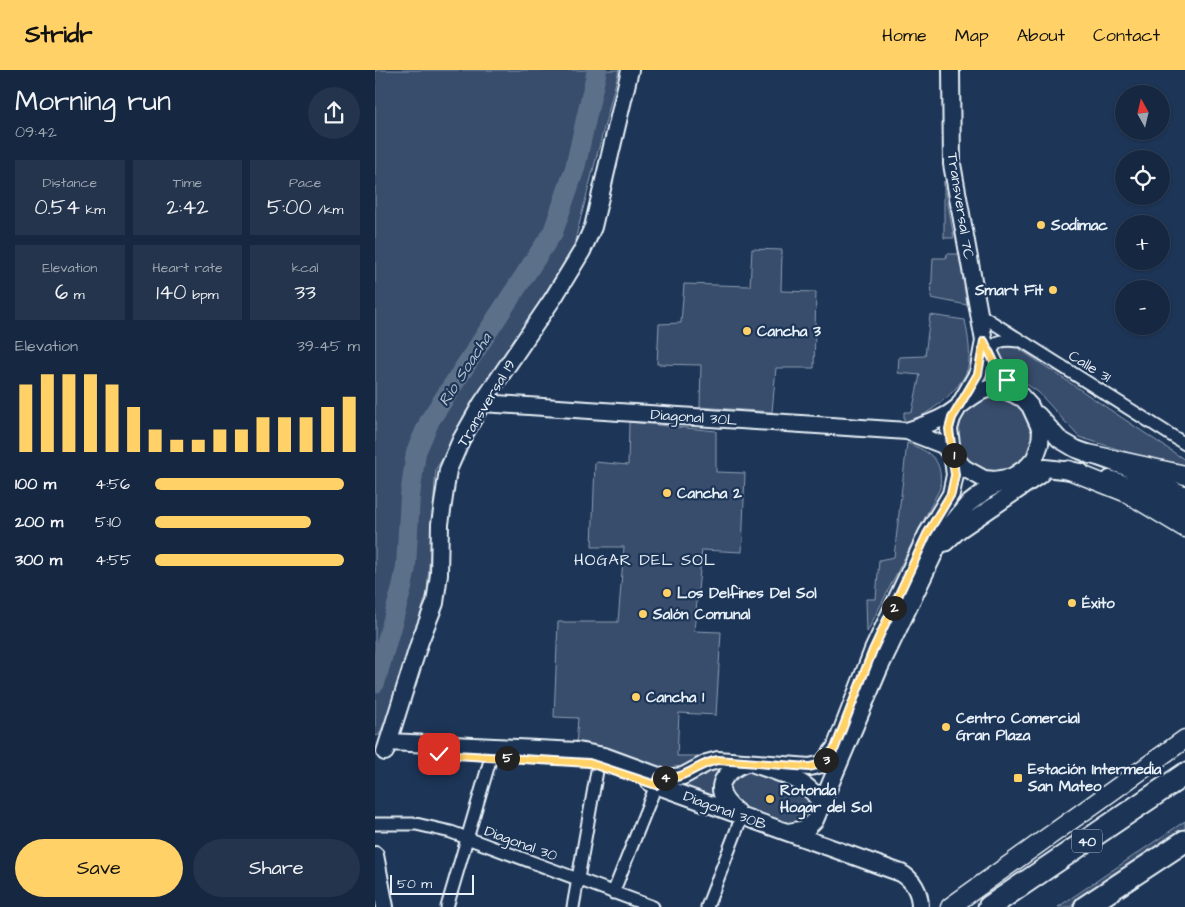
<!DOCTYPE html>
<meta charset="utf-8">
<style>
:root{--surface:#162841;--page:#23344c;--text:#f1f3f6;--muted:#9ea6b1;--line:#35445a;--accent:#ffd166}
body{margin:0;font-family:"Architects Daughter",sans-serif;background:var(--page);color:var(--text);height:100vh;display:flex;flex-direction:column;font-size:19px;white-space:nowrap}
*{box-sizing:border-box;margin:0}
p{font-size:16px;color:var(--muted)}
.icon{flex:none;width:28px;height:28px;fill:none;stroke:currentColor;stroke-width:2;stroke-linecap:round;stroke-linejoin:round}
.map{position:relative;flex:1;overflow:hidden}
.side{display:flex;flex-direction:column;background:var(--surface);width:375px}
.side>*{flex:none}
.needle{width:32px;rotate:352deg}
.tools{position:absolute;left:740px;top:15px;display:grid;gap:10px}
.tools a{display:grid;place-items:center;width:55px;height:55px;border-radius:50%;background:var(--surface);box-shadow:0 1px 4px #0004,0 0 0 1px var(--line);font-size:25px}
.scale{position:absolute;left:15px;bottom:12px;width:84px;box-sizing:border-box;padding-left:5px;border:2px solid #e8f1f8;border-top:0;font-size:14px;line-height:18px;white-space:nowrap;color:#e8f1f8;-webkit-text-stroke:4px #1d3557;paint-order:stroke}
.pin{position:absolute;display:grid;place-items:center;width:42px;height:42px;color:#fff;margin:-21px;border-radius:10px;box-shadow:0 2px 8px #0006}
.km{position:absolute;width:25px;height:25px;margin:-12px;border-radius:50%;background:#222;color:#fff;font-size:14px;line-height:25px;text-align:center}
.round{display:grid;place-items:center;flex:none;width:52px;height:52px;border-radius:26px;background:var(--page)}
.summary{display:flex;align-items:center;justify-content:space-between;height:85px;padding:0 15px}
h1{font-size:28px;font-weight:600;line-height:38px}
.metrics{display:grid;grid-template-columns:repeat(3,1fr);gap:8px;height:85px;padding:5px 15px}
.metrics div{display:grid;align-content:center;border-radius:0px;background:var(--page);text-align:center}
.metrics b{font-size:21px;font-weight:600}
.metrics small{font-size:14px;font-weight:400}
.metrics p{font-size:14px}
.chart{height:140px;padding:10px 15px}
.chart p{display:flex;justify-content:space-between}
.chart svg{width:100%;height:90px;margin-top:5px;stroke:var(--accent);stroke-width:6}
.button{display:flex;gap:10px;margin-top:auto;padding:10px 15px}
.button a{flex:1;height:58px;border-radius:30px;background:var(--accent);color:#111;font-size:20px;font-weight:600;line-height:58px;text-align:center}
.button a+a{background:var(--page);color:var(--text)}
ul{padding:0 15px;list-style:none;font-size:16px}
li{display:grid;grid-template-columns:80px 60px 1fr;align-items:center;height:38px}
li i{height:12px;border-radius:6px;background:var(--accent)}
header{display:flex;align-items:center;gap:30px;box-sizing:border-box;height:70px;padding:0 25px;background:var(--accent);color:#111}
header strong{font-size:24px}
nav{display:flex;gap:28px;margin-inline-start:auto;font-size:18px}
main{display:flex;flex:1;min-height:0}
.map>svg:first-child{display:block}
.green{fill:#374d6c;stroke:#909fb2}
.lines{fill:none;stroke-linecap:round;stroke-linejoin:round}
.river{stroke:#5d7089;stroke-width:20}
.street-casing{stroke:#e8f1f8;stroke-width:15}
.secondary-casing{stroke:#e8f1f8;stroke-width:20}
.primary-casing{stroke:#e8f1f8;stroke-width:21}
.highway-casing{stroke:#e8f1f8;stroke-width:25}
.street{stroke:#1d3557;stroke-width:11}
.secondary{stroke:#1d3557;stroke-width:16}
.primary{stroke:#1d3557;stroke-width:18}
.highway{stroke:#1d3557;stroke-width:21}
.route-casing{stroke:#fff;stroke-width:10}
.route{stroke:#ffd166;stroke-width:6}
.poi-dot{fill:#ffd166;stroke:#1d3557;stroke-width:2}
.labels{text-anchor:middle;stroke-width:4.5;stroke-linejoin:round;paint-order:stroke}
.shield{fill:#1d3557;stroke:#abb9c8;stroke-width:1}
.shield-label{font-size:14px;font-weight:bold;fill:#e8f1f8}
.street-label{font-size:15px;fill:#e8f1f8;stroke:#1d3557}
.poi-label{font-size:15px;font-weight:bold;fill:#e8f1f8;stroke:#1d3557;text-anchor:start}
.water-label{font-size:16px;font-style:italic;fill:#b7c4d1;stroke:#1d3557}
.neighbourhood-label{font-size:16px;letter-spacing:1px;fill:#e8f1f8;stroke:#1d3557}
</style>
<header>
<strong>Stridr</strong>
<nav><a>Home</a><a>Map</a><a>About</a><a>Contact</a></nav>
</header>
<main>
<section class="side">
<div class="summary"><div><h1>Morning run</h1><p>09:42</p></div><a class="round"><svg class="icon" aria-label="share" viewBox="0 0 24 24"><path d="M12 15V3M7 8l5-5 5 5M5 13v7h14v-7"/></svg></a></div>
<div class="metrics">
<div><p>Distance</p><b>0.54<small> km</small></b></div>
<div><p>Time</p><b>2:42</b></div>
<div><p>Pace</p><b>5:00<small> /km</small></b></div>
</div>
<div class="metrics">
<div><p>Elevation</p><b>6<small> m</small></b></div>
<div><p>Heart rate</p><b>140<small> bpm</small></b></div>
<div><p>kcal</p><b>33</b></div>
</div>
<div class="chart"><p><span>Elevation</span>39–45 m</p>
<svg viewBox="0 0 160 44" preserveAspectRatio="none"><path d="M5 44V11M15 44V6M25 44V6M35 44V6M45 44V11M55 44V22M65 44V33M75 44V38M85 44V38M95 44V33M105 44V33M115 44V27M125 44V27M135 44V27M145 44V22M155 44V17"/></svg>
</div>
<ul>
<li><b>100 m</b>4:56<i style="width:92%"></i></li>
<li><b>200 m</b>5:10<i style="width:76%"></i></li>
<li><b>300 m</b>4:55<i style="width:92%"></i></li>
</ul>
<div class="button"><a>Save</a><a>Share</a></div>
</section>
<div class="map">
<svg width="810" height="837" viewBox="0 0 810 837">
<rect width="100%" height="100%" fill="#1d3557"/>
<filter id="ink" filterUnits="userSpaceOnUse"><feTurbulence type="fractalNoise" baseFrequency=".02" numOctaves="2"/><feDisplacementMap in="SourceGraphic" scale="10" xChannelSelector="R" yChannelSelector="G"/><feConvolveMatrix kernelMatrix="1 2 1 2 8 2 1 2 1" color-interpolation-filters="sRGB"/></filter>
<g filter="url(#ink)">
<path class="green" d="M0 0H244L198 178 61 399 52 523 16 639 4 665 0 666Z
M569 111 579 168H569Z
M377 179 407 180 406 221 441 222 439 298H401L397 342 325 337 326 295 282 294 284 254 306 253 309 214 375 216Z
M572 184H584L592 235 556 228 558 188H571Z
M555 245 590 250C593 267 598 289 590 305 579 326 551 346 529 354V342H537L545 305 523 303 524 287 550 286Z
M630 276H640L810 390V400L704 367 663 322 641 307 622 288V279Z
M582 365a38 38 0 1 1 76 0a38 38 0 1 1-76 0Z
M254 352 341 361V402L370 403 367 482 327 480 319 561 346 562 341 645 304 643 302 686H326L297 702 201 676 203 648 179 647 183 552H243L249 477H217L220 392 253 395Z
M532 373C557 383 568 389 565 418L492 562 491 529H501L504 490 519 487Z
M347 696C340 707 338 716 341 729L296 714 331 698Z
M370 698 425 720 439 736 432 751 414 756 363 737 350 715Z
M810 751V762L695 837H683Z"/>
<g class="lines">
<path class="river" d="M0 613 27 518 31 497 35 426 41 382 55 350 178 162 200 98 222 0"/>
<g class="street-casing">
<path id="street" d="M604 244 810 374
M616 287C617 270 628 269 643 271
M0 754H41L76 762 278 837
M238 823 284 708
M72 837 116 687
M198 837 223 695
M332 837 367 746"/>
</g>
<g class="secondary-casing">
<path id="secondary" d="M107 333 532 361 568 375 589 398 609 409 620 410 637 407 670 398 706 402
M663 345 684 369 701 379 751 397 810 425
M532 361C545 357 560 352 572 345 599 328 609 306 644 327
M735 409 773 422 810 440
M570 473 584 460 666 404
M14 672 203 681 229 686 289 708 308 706 332 693 343 690 435 697 447 694 460 678 498 580 552 464 576 424 580 405 574 359 577 348 603 303 609 271
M10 682 45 571 60 533 64 504 65 454 73 400 86 370 107 333 179 227 207 181 218 157 255 0
M275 713 526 803C538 810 545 822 545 837
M362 742C334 720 346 703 373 692 397 701 438 709 446 736
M413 762 431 759 440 750 504 599 569 463 592 435 610 421 637 407 653 396 660 388 665 374 666 360 655 336 624 302 609 271 577 94 576 0
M0 785 10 837"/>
</g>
<g class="primary-casing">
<path id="primary" d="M714 384 810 405
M694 400 752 423 810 458
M575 837 810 669"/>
</g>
<g class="highway-casing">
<path id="highway" d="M614 837 810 704
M710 837 810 771"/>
</g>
<use href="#street" class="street"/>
<use href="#secondary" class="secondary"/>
<use href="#primary" class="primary"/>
<use href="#highway" class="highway"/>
</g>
</g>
<g class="lines" filter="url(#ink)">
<g class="route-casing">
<path id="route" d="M64 684 214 693 281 715 284 707C308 713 322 693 343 690L434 697 447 694 460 678 498 580 552 464 576 424 580 405 574 359 577 348 603 304 609 271 624 302 632 310"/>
</g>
<use href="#route" class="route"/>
</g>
<g class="poi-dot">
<circle cx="666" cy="155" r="5"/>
<circle cx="678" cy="220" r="5"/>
<circle cx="372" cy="261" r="5"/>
<circle cx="292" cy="423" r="5"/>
<circle cx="292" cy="523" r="5"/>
<circle cx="697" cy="533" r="5"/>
<circle cx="268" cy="544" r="5"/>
<circle cx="261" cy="627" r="5"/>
<circle cx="571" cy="657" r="5"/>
<rect x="638" y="703" width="10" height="10" rx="2.5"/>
<circle cx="395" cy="729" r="5"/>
</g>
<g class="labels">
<rect class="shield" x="697" y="759.5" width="30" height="23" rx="4"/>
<g class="shield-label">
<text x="712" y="776">40</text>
</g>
<g class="street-label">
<text transform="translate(586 136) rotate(81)" y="5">Transversal 7C</text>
<text transform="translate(715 296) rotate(32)" y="5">Calle 31</text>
<text transform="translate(111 333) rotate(-59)" y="5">Transversal 19</text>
<text transform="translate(319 347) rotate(4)" y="5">Diagonal 30L</text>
<text transform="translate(350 740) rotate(20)" y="5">Diagonal 30B</text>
<text transform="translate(146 773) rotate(20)" y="5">Diagonal 30</text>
</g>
<g class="poi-label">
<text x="676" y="160">Sodimac</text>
<text x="668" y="225" text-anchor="end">Smart Fit</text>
<text x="382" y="266">Cancha 3</text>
<text x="302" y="428">Cancha 2</text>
<text x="302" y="528">Los Delfines Del Sol</text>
<text x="707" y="538">Éxito</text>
<text x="278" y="549">Salón Comunal</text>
<text x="271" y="632">Cancha 1</text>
<text x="581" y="653">Centro Comercial<tspan x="581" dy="17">Gran Plaza</tspan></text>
<text x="653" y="704">Estación Intermedia<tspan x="653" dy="17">San Mateo</tspan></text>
<text x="405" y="725">Rotonda<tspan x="405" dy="17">Hogar del Sol</tspan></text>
</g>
<g class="water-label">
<text transform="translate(89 299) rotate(-57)" y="6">Río Soacha</text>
</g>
<g class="neighbourhood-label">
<text x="270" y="495">HOGAR DEL SOL</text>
</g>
</g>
</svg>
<div class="tools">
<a><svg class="needle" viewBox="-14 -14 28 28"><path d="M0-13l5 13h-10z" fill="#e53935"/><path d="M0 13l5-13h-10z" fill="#9ea6b1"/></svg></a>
<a><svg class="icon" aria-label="locate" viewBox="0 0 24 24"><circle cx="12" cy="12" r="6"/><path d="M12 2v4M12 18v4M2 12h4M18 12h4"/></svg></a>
<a>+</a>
<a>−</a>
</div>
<div class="scale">50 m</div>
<div class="pin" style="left:632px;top:310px;background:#1e9e55"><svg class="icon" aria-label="arrive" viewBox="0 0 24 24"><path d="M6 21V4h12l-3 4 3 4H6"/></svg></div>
<div class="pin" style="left:64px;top:684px;background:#d93025"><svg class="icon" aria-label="check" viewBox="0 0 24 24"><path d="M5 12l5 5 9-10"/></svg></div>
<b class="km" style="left:579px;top:385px">1</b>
<b class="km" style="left:519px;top:538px">2</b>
<b class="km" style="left:451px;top:690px">3</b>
<b class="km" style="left:290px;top:708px">4</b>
<b class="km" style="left:132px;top:688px">5</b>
</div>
</main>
